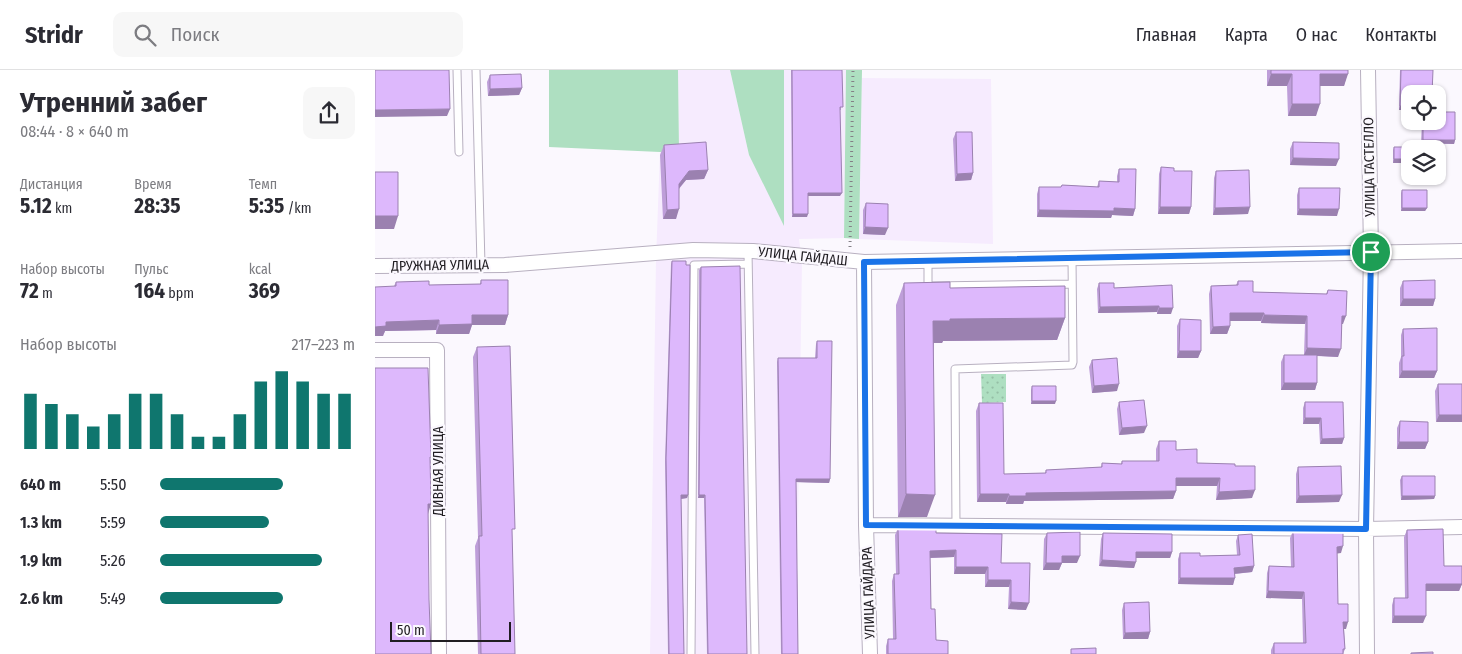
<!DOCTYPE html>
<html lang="ru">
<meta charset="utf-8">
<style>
:root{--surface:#fff;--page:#f7f7f7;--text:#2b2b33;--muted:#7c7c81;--line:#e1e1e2;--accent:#0f766e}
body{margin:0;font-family:"Fira Sans Condensed",sans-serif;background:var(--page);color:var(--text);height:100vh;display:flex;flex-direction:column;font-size:19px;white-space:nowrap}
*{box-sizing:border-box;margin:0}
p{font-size:16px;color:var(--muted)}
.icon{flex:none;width:28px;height:28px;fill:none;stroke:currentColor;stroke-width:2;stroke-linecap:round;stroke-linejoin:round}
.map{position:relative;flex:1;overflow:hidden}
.details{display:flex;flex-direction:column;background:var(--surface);width:375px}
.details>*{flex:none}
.tools{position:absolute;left:1026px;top:15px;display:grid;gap:10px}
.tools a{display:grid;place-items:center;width:45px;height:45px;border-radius:10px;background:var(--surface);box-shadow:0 1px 4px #0004;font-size:25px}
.scale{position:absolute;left:15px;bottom:12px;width:121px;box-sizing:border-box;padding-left:5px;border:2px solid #201d22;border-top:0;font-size:14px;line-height:18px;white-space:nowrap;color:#201d22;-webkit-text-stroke:4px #fbf8fe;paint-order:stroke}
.pin{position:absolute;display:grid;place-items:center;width:42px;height:42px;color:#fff;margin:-21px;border:2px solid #fff;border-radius:50%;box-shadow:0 1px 5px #0007}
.round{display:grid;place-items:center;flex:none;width:52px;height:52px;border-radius:10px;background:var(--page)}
.summary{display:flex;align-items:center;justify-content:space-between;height:85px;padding:0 20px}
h1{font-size:28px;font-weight:700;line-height:38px}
.stats{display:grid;grid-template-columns:repeat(3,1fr);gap:8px;height:85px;padding:5px 20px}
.stats div{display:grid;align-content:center}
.stats b{font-size:21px;font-weight:700}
.stats small{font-size:14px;font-weight:400}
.stats p{font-size:14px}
.chart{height:140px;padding:10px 20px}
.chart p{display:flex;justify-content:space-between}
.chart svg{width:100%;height:90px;margin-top:5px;stroke:var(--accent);stroke-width:6}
ul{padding:0 20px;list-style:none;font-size:16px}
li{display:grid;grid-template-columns:80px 60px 1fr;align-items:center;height:38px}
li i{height:12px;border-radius:6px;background:var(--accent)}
header{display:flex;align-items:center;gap:30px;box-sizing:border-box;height:70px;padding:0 25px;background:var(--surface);border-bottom:1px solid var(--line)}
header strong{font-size:24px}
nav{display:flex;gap:28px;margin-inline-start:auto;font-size:18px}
.search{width:350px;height:45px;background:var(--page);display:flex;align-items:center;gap:12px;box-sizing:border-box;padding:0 18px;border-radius:10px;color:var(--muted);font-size:19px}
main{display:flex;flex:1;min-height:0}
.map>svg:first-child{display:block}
.built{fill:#f6ebfe}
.grass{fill:#aedfc1}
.park{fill:url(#park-dots)}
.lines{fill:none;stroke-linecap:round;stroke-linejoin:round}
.service-casing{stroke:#b8b0c0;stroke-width:9}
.minor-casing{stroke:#b8b0c0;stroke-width:16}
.path{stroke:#838086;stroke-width:3;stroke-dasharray:1 4;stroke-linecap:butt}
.service{stroke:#fff;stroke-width:7}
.minor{stroke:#fff;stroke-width:14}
.wall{fill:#be9ed9}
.shaded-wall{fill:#9b81b0}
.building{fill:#ddb8fc;stroke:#9b81b0}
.route-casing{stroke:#fff;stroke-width:10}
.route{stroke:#1a73e8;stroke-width:6}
.labels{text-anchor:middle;stroke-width:4.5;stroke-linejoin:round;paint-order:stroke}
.street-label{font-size:14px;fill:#201d22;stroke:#fbf8fe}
</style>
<header>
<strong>Stridr</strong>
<div class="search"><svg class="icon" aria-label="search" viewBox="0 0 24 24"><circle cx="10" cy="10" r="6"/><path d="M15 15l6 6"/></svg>Поиск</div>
<nav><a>Главная</a><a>Карта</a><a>О нас</a><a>Контакты</a></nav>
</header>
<main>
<section class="details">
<div class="summary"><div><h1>Утренний забег</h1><p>08:44 · 8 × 640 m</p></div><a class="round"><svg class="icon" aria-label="share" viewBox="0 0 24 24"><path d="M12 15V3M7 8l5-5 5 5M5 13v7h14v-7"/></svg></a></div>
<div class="stats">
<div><p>Дистанция</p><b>5.12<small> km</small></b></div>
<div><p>Время</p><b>28:35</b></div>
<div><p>Темп</p><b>5:35<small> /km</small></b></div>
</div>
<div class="stats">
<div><p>Набор высоты</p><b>72<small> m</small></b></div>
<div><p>Пульс</p><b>164<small> bpm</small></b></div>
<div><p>kcal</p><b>369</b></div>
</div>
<div class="chart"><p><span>Набор высоты</span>217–223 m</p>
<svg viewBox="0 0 160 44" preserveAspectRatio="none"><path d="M5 44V17M15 44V22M25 44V27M35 44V33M45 44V27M55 44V17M65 44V17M75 44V27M85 44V38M95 44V38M105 44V27M115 44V11M125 44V6M135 44V11M145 44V17M155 44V17"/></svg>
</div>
<ul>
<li><b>640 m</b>5:50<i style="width:63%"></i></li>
<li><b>1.3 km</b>5:59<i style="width:56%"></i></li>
<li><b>1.9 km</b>5:26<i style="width:83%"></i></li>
<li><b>2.6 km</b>5:49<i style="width:63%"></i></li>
</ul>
</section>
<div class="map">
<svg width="1087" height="584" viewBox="0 0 1087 584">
<defs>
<pattern id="park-dots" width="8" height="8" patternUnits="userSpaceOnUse" patternTransform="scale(1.25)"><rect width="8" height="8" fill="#aedfc1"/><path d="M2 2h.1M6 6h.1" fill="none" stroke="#95bfa6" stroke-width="1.8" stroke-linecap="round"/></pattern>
</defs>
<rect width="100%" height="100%" fill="#fbf8fe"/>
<path class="built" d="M303 0H355L374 85 409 154V0H471L469 168 424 169 427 192 421 584H275L281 190 285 82 304 80Z
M487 8 616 9 618 174 484 169Z"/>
<path class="grass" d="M174 0H303L304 80 285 82 174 77Z
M355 0H409V156L374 85Z
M471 0H487L484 169 469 168Z"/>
<path class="park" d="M606 304H631V332L607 333Z"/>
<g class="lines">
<g class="service-casing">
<path id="service" d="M82 0 84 82
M101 0 106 195
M373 181 380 584
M553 191V212L554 215 557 216 697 214
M581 456 580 299 697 295 698 292 697 188
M316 584 319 195 373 194"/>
</g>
<g class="minor-casing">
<path id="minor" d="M489 192 491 455 495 584
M0 196 130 195 318 180 378 181 489 192 1087 181
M0 280H62L64 584
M491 455 991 459 1087 457
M992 584 991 459 996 182 993 0"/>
</g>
<path class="path" d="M475 177 478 0"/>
<use href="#service" class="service"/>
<use href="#minor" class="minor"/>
</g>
<path class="wall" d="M416 0H467L466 40H465V126H433L432 147H417Z
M888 0H973L969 16H945L941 46H913L912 16H892V0Z
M1025 0H1058L1035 24V40H1024Z
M115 5 147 18 144 25 113 26 112 12Z
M1047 51H1062L1080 70 1079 74 1046 73Z
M581 62 598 103 596 110 580 111 578 69Z
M918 72 961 96 915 95V79Z
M289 75 333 100 329 109 311 110 304 119 301 149H288L285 85Z
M1019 77H1048L1018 93V80Z
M786 97 799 101 816 137 814 144H783L784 104Z
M744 99 760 139 758 146 737 145 736 148 662 147V124L664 117H686L687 115 722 117 724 111 742 112V106Z
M841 101 873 144 838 145 839 108Z
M924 118 962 146 922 145V125Z
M1027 120 1052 138 1050 141H1026V123Z
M491 133 510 165 488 164V140Z
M297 191 313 425 312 428 306 429 309 584H293L290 392 296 194Z
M326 197 372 584H332L329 428H323L324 200Z
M106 210 133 245 130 255H97L94 264H61V260L10 261 8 266 19 216 21 212 54 215 105 214Z
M863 211 878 222 951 224 953 220 968 254H967L963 287 942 286V313L940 320H906V292L909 285H929L930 254 886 253V251H855V256L852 264H835L834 224 836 216 861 215Z
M1028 211 1060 229 1058 236H1025V218Z
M529 213 575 218 690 248 682 270 568 271 567 273H559L552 447H523L521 235Z
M724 213 739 218 797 215 796 244H782V242L723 243 722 219Z
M805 249 826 281 823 288H802V256Z
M1028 259 1062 301 1059 308H1024V293L1026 287V265Z
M442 271 455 409 454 413 421 412 423 584H406L402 292 403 288H440L441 274Z
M102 277 140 584H103L100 476 103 468 98 287Z
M717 290 742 321 717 323 714 297Z
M1063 314H1087L1061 352 1060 321Z
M657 316 680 334H656V320Z
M744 332 769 363 744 365 742 339Z
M930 332 969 368 967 374H945L944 354H928V338Z
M604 333 629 404 670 403 671 400 726 397 727 393 746 394 747 391H781V379L784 371 822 393 860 396 877 428 841 430 842 416H801V421L798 429 649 431 648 434H631V432H602L601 341Z
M1025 351 1053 372 1050 379H1022V358Z
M923 397 964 432 921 433V404Z
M1027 406 1060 426 1059 429 1026 430 1025 410Z
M523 458 561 463 626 493 651 540 633 539 634 517H610V504H579V487L555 488 556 539 561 570 573 584H511V576L513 569H518L517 511 519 504H521L520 465Z
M1032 460 1069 496 1087 514 1084 521H1051L1048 553H1017V535L1019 528H1030L1029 467Z
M918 461 966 483H962L963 534 971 559H969L970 579 968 584H896V580L899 573H928L927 529 891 528 892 503 894 496 916 497 915 468Z
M672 463 702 493H687L684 500H668L669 469Z
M728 463 797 482 795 488H761L759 498 724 496 726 469Z
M863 465 879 496 877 502 860 504 858 515 803 514V489L805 483 825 486 862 485 861 471Z
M749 533 775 562 773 569H748L747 540Z"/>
<path class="shaded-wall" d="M896 4H917L912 16H892Z
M945 4H973L969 16H941Z
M147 18 144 25 113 26 115 19Z
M917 34H945L941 46H913Z
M1025 36 1035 37V40H1024Z
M75 39 72 46 0 47V40Z
M1048 70H1080L1079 74 1046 73Z
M918 88 964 89 961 96 915 95Z
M1019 89H1035V93H1018Z
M333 100 329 109 311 110 300 123 304 114 314 101Z
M598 103 596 110 580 111 582 104Z
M433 123H467L465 126H432Z
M785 137H816L814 144H783Z
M875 137 873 144 838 145 840 138Z
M739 138 760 139 758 146 737 145 736 148 662 147 664 140Z
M1027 138H1052L1050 141H1026Z
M304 139 301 149H288L292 140Z
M924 139H964L962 146 922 145Z
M418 144H433L432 147H417Z
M0 146H23L19 159H0Z
M490 157 513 158 510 165 488 164Z
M1028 229H1060L1058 236H1025Z
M784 236 782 242 723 243 725 237Z
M784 238H798L796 244H782Z
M855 243H889L886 251H852Z
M97 245H133L130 255H97L94 264H61L64 255Z
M889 245 932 246 930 254 886 253Z
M967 246H971L968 254H965Z
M690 248 682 270 568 271 567 273H550L558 251 575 249Z
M64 250 61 260 10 261 8 266H0V257L11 252Z
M855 256 852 264H835L838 257Z
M932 278 966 279 963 287 929 285Z
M804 281H826L823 288H802Z
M1027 301H1062L1059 308H1024Z
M909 313H942L940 320H906Z
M744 314 742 321 717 323 719 316Z
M657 331H681L680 334H656Z
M1064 345H1087V352H1061Z
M930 348H946L944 354H928Z
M772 356 769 363 744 365 747 358Z
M969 368 967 374H945L947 369Z
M1024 372H1053L1050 379H1022Z
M801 408H845L842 416H798Z
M421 409H455L454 413 419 412Z
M880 420 877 428 841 430 844 422Z
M801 421 798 429 649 431 648 434H631L634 426 651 423Z
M531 424 560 425 552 447H523Z
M605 424H634L631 432H602Z
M306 425H313L312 428 305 429Z
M324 425H330L329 428H323Z
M967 425 964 432 921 433 924 426Z
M1027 426H1060L1059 429 1026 430Z
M53 434H56L53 444Z
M968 476 966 483 959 484 962 477Z
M581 480 579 487 552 488 555 481Z
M761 482H797L795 488H759Z
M687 486H705L702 493H684Z
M727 490 761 492 759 498 724 496Z
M671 493H687L684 500H668Z
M879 496 877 502 857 504 859 498Z
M581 497H613L610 504H579Z
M805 508H860L858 515 803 514Z
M613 510H636L634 517H610Z
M1051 514H1087L1084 521H1049Z
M893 521 929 522 927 529 891 528Z
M636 532 654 533 651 540 633 539Z
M1019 546H1051L1048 553H1017Z
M968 552H973L971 559H966Z
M775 562 773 569H748L750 563Z"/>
<path class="building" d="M0 0H74L75 39 0 40Z
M417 0H467L468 37H465L467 123H433V144H418Z
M896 0H973V4H945V34H917V4H896Z
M1026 0H1058L1057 24H1035V37L1025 36Z
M146 4 147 18 115 19V5Z
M1062 42H1080V70H1048V51H1062Z
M581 62H597L598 103 582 104Z
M331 72 333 100 314 101 304 114V139L292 140 289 75Z
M918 72 964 73V89L918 88Z
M1019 77H1048V79H1035V89H1019Z
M786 97 799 98V101H817L816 137H785Z
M744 99H761L760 139 739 138V141L664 140V117H686L687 115 724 117V111L744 112Z
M874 100 875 137 840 138 841 101Z
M0 102H23V146H0Z
M924 118H965L964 139H924Z
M1027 120H1052V138H1027Z
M491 133 513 134V158L490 157Z
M297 191H311V195H315L313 425H306L309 584H294L291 388Z
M365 196 372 584H333L330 425H324L326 197Z
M106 210H133V245H97V254L64 255V250L11 252V256L0 257V217L21 216V212L54 211V215L106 214Z
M1060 210V229H1028V211Z
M863 211H878V222L952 224 953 220 972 221 971 246H967L966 279 932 278V246L889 245V243H855V256L838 257 836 216 863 215Z
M575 212V218L690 216V248L575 249V251H558L560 425 531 424 529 213Z
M724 213H739V218L797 215 798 238H784V236L725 237Z
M805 249 826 250V281H804Z
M1062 258V301H1027V286H1029L1028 259Z
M442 271H457L455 409H421L423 584H407L403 288H442Z
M135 276 140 459H137L140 584H106L104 466H107L102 277Z
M909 285H942V313H909Z
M742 288 744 314 719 316 717 290Z
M0 298H53L56 387H55L56 434H53L54 529 56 584H0Z
M1063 314H1087V345H1064Z
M657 316H681V331H657Z
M769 330 772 356 747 358 744 332Z
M930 332H968L969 368 947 369 946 348H930Z
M604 333H628L629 404 671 403V400L727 397V393L747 394V391H784V371H801V380L822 379V393L860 394V396H880V420L844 422 845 408H801V421L651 423V426H634V424H605Z
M1025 351 1053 352V372H1024Z
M966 396 967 425 924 426 923 397Z
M1027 406H1060V426H1027Z
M561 457V463L627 464 626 493H655L654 533 636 532V510H613V497H581V480L555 481 556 539H560L561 570 573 571V584H513V569H521L519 504H524L523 458Z
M1068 459 1069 496H1087V514H1051V546H1019V528H1033L1032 460Z
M918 461H968V476L962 477 963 534H973V552H968L970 579H968V584H899V573H931L929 522 893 521 894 496 919 497Z
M705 462V486H687V493H671L672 463Z
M728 463 797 464V482H761V492L727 490Z
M877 464 879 496 859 498 860 508H805V483H825V486L865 485 863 465Z
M774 532 775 562 750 563 749 533Z
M721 578V584H696V579Z
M1058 582V584H1036V583Z"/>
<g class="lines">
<g class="route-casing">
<path id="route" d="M996 182 991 459 491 455 489 192Z"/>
</g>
<use href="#route" class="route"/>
</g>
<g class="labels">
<g class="street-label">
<text transform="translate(994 97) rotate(-91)" y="5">УЛИЦА ГАСТЕЛЛО</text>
<text transform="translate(428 186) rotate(6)" y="5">УЛИЦА ГАЙДАШ</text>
<text transform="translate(65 195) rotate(-1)" y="5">ДРУЖНАЯ УЛИЦА</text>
<text transform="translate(63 401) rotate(-90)" y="5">ДИВНАЯ УЛИЦА</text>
<text transform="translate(493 523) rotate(-92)" y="5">УЛИЦА ГАЙДАРА</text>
</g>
</g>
</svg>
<div class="tools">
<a><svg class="icon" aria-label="locate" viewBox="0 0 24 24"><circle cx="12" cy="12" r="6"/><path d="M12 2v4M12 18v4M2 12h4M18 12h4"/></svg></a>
<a><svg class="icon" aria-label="layers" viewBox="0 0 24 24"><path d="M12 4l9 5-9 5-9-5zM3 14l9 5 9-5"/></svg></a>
</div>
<div class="scale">50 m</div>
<div class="pin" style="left:996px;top:182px;background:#1e9e55"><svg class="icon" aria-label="arrive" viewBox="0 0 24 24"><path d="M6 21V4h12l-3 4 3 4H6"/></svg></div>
</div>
</main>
